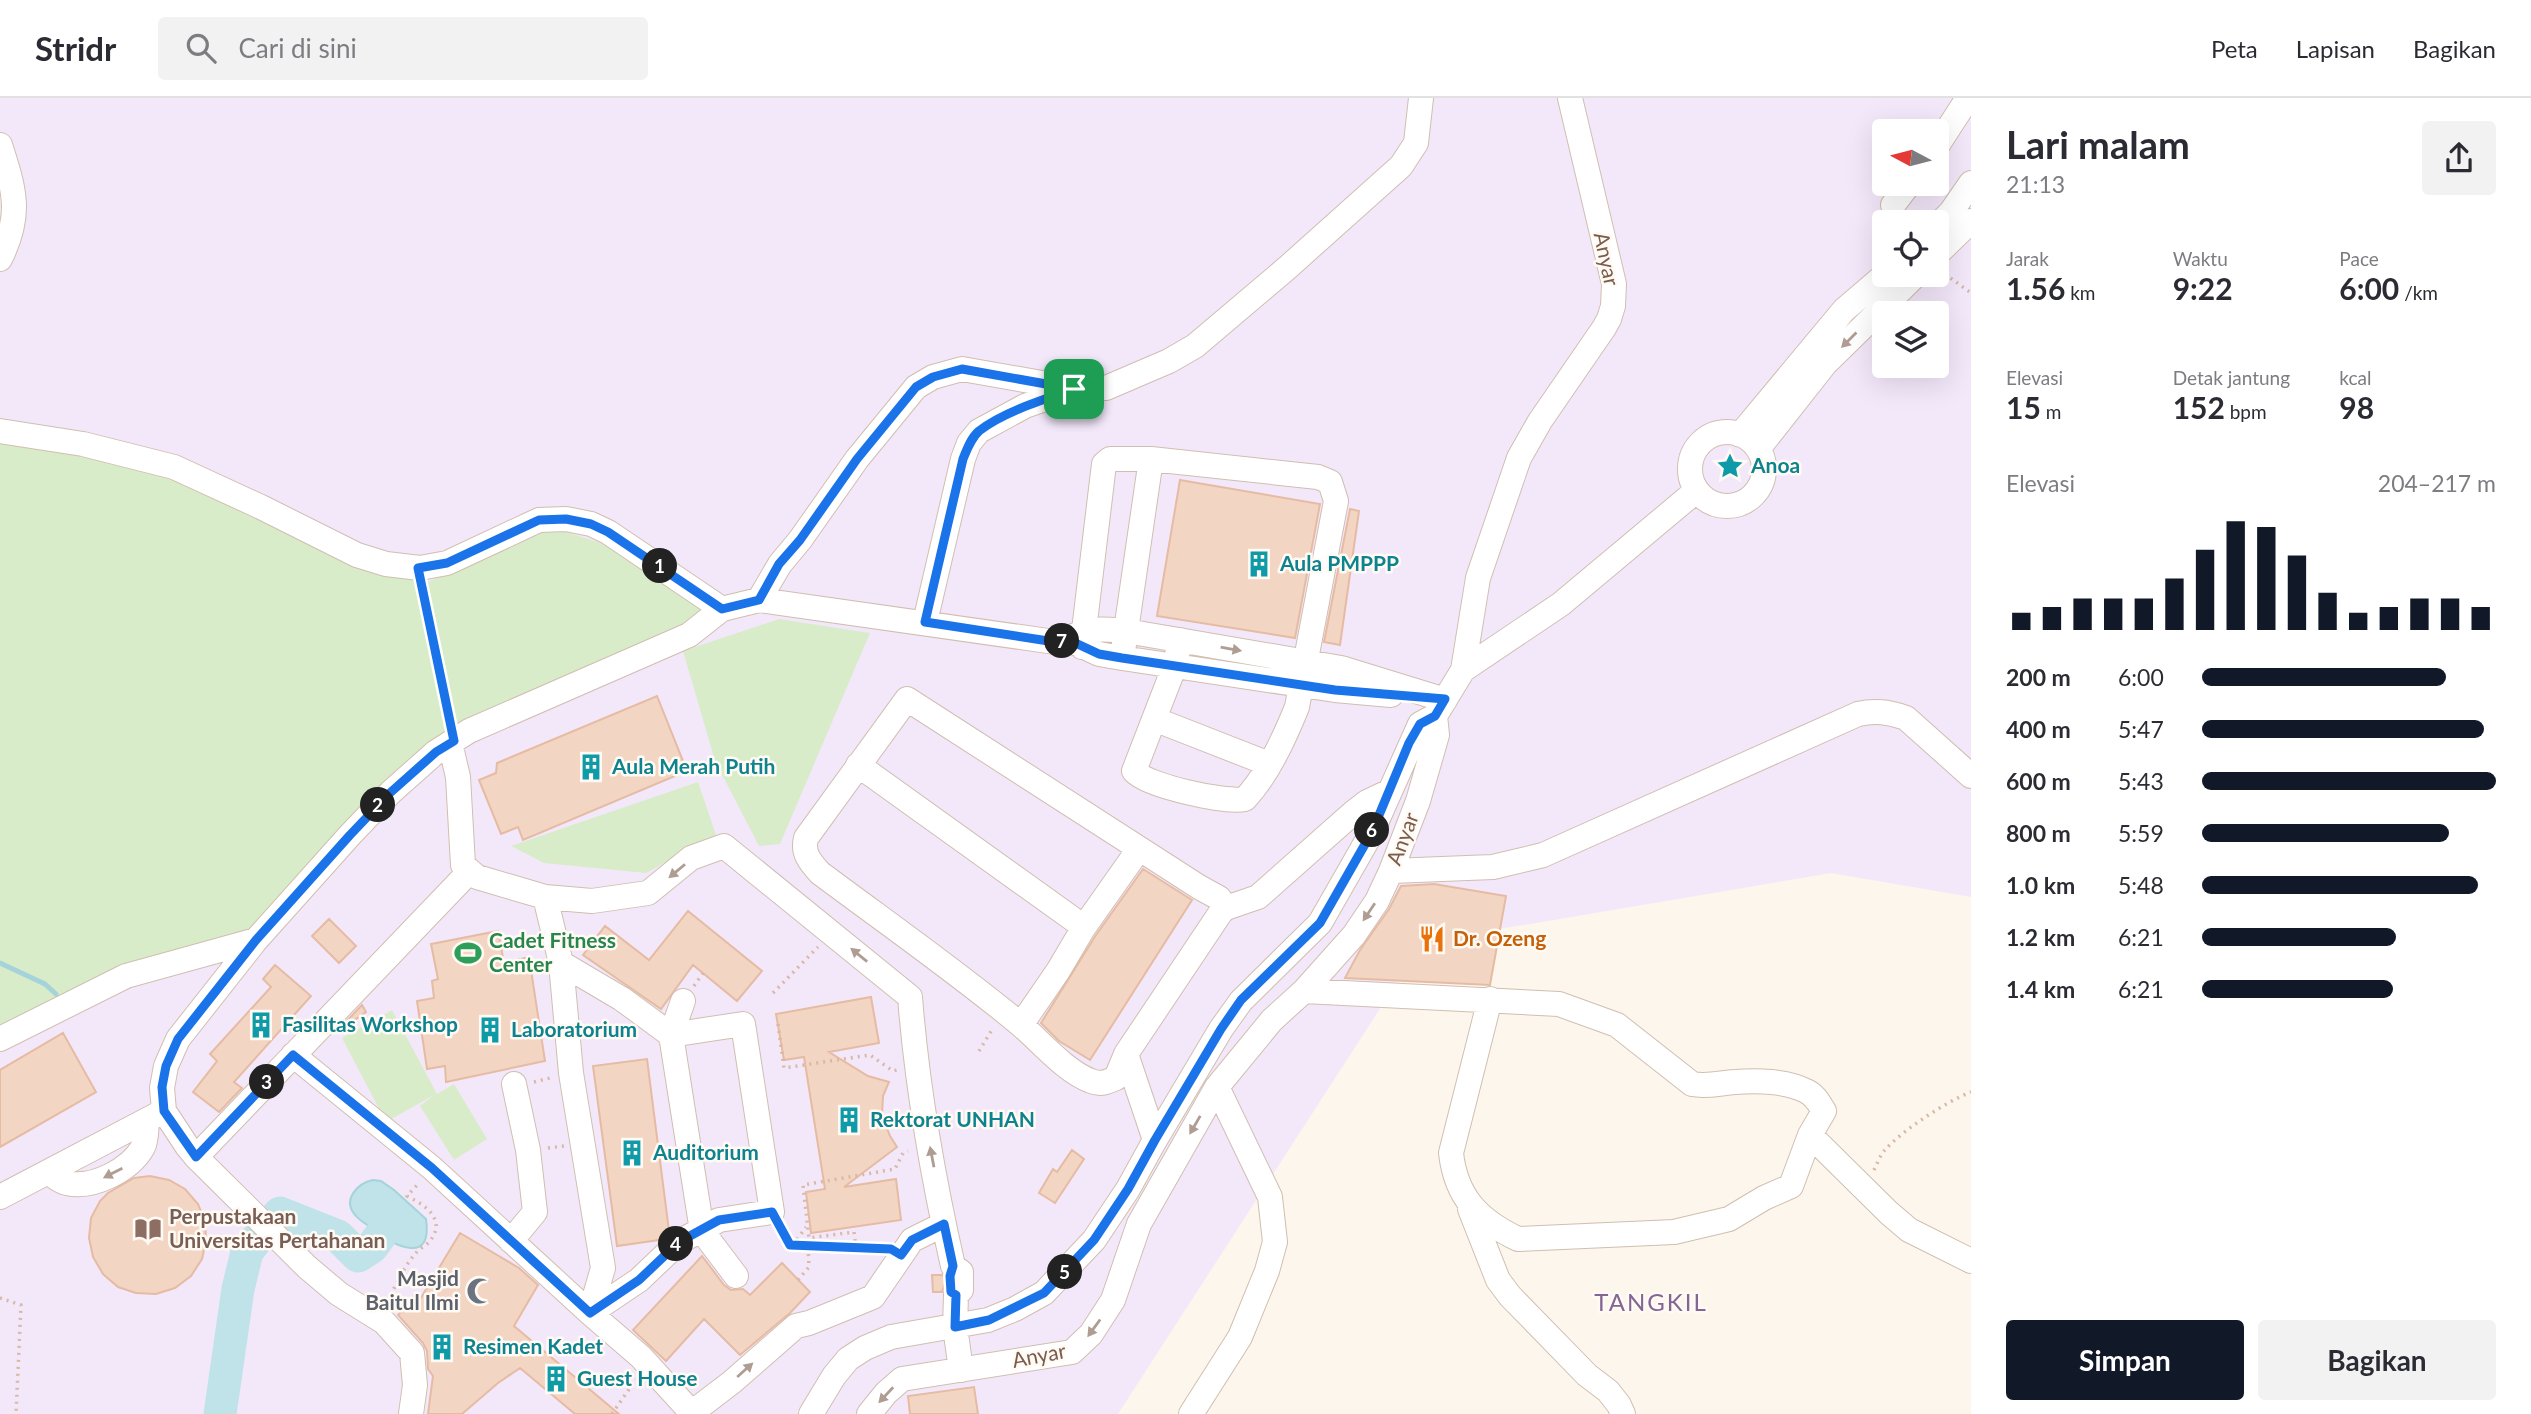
<!DOCTYPE html>
<html lang="id">
<meta charset="utf-8">
<style>
:root{--surface:#fff;--page:#f2f2f3;--text:#2b2b33;--muted:#7c7c81;--line:#e1e1e2;--accent:#111827}
body{margin:0;font-family:Lato,sans-serif;background:var(--page);color:var(--text);height:100vh;display:flex;flex-direction:column;font-size:26px;white-space:nowrap}
*{box-sizing:border-box;margin:0}
p{font-size:23px;color:var(--muted)}
.icon{flex:none;width:38px;height:38px;fill:none;stroke:currentColor;stroke-width:2;stroke-linecap:round;stroke-linejoin:round}
.map{position:relative;flex:1;overflow:hidden}
.side{display:flex;flex-direction:column;background:var(--surface);width:560px}
.side>*{flex:none}
.needle{width:46px;rotate:277deg}
.tools{position:absolute;left:1872px;top:21px;display:grid;gap:14px}
.tools a{display:grid;place-items:center;width:77px;height:77px;border-radius:7px;background:var(--surface);box-shadow:0 7px 28px #0002;font-size:35px}
.pin{position:absolute;display:grid;place-items:center;width:60px;height:60px;color:#fff;margin:-30px;border-radius:14px;box-shadow:0 4px 10px #0006}
.km{position:absolute;width:35px;height:35px;margin:-18px;border-radius:50%;background:#222;color:#fff;font-size:19px;line-height:35px;text-align:center}
.round{display:grid;place-items:center;flex:none;width:74px;height:74px;border-radius:7px;background:var(--page)}
.headline{display:flex;align-items:center;justify-content:space-between;height:119px;padding:0 35px}
h1{font-size:38px;font-weight:700;line-height:52px}
.figures{display:grid;grid-template-columns:repeat(3,1fr);gap:10px;height:119px;padding:7px 35px}
.figures div{display:grid;align-content:center}
.figures b{font-size:30px;font-weight:700}
.figures small{font-size:19px;font-weight:400}
.figures p{font-size:19px}
.chart{height:196px;padding:14px 35px}
.chart p{display:flex;justify-content:space-between}
.chart svg{width:100%;height:126px;margin-top:7px;stroke:var(--accent);stroke-width:6}
.primary-button{display:flex;gap:14px;margin-top:auto;padding:14px 35px}
.primary-button a{flex:1;height:80px;border-radius:7px;background:var(--accent);color:#fff;font-size:28px;font-weight:700;line-height:80px;text-align:center}
.primary-button a+a{background:var(--page);color:var(--text)}
ul{padding:0 35px;list-style:none;font-size:23px}
li{display:grid;grid-template-columns:112px 84px 1fr;align-items:center;height:52px}
li i{height:18px;border-radius:9px;background:var(--accent)}
header{display:flex;align-items:center;gap:42px;box-sizing:border-box;height:98px;padding:0 35px;background:var(--surface);border-bottom:2px solid var(--line)}
header strong{font-size:33px}
nav{display:flex;gap:38px;margin-inline-start:auto;font-size:24px}
.search{width:490px;height:63px;background:var(--page);display:flex;align-items:center;gap:18px;box-sizing:border-box;padding:0 24px;border-radius:7px;color:var(--muted);font-size:26px}
main{display:flex;flex:1;min-height:0}
.map>svg:first-child{display:block}
.education{fill:#f3e8fa;fill-rule:evenodd}
.green{fill:#d8ecc9}
.water{fill:#bfe3e8;stroke:#a5d3da;stroke-width:2}
.lines{fill:none;stroke-linecap:round;stroke-linejoin:round}
.stream{stroke:#a5d3da;stroke-width:5}
.river{stroke:#bfe3e8;stroke-width:33}
.building{fill:#f3d5c3;stroke:#e6bba3;stroke-width:2}
.minor-casing{stroke:#d1beb0;stroke-width:26}
.path{stroke:#d9b8a5;stroke-width:3.5;stroke-dasharray:2 5;stroke-linecap:butt}
.minor{stroke:#fff;stroke-width:24}
.oneway{fill:#af9d94}
.route-casing{stroke:#fff;stroke-width:14}
.route{stroke:#1a73e8;stroke-width:9}
.labels{text-anchor:middle;stroke-width:5;stroke-linejoin:round;paint-order:stroke}
.street-label{font-size:21px;fill:#7a5c4d;stroke:#fffaf3}
.culture-label{font-size:21px;font-weight:bold;fill:#0d838f;stroke:#fffaf3;text-anchor:start}
.food-label{font-size:21px;font-weight:bold;fill:#c56008;stroke:#fffaf3;text-anchor:start}
.leisure-label{font-size:21px;font-weight:bold;fill:#27864d;stroke:#fffaf3;text-anchor:start}
.education-label{font-size:21px;font-weight:bold;fill:#785e54;stroke:#fffaf3;text-anchor:start}
.worship-label{font-size:21px;font-weight:bold;fill:#5b616d;stroke:#fffaf3;text-anchor:end}
.quarter-label{font-size:24px;letter-spacing:2px;fill:#846695;stroke:#fffaf3}
</style>
<header>
<strong>Stridr</strong>
<div class="search"><svg class="icon" aria-label="search" viewBox="0 0 24 24"><circle cx="10" cy="10" r="6"/><path d="M15 15l6 6"/></svg>Cari di sini</div>
<nav><a>Peta</a><a>Lapisan</a><a>Bagikan</a></nav>
</header>
<main>
<div class="map">
<svg width="1971" height="1316" viewBox="0 0 1971 1316">
<rect width="100%" height="100%" fill="#fdf6ec"/>
<path class="education" d="M0 0H1971V799L1831 775 1423 844 1118 1316H0ZM1885 33H1937V86H1885ZM1885 124H1937V177H1885ZM1885 215H1937V268H1885Z"/>
<path class="green" d="M0 343 157 373 336 453 423 486 553 430 614 449 706 504 703 518 435 651 260 829 0 935Z
M779 521 870 535 780 746 759 748 715 663 683 553Z
M698 684 716 737 646 775 544 765 511 748Z
M392 912 437 996 454 986 487 1041 454 1062 420 1008 434 997 386 1024 342 940Z"/>
<path class="water" d="M373 1082 381 1083 394 1092 426 1121C433 1167 395 1149 373 1131 368 1127 360 1123 356 1118 341 1102 358 1085 373 1082Z"/>
<g class="lines">
<path class="stream" d="M0 865 45 886 56 896"/>
<path class="river" d="M220 1316 238 1191 247 1154 259 1138 280 1115 338 1138 358 1158 372 1149 380 1138"/>
</g>
<path class="building" d="M1180 382 1320 406 1295 540 1157 518Z
M1350 411 1359 413 1340 547 1324 544Z
M657 598 687 673 523 742 518 729 501 736 479 682 496 675 497 665Z
M1143 771 1192 802 1090 962 1059 943 1041 925 1096 837Z
M1434 786 1506 798 1490 887 1345 880 1360 852 1389 811 1401 788Z
M688 813 762 873 737 903 693 867 661 911 583 857 605 828 649 862Z
M329 821 356 848 339 865 312 838Z
M498 833 504 865 529 859 545 963 446 984 445 968 427 971 417 903 434 900 432 883 438 881 431 846Z
M275 867 311 898 234 984 242 990 219 1014 193 994 217 963 210 956 271 889 263 881Z
M871 899 879 945 829 954 868 978 889 984 883 998 882 1017 890 1038 897 1049 844 1089 896 1081 901 1122 811 1135 806 1094 825 1091 804 959 784 962 776 916Z
M362 907 366 914 342 931 341 929Z
M63 935 96 994 0 1049V972Z
M647 961 669 1133 659 1142 617 1148 593 968Z
M1072 1052 1084 1061 1055 1105 1039 1095 1053 1071 1057 1074Z
M150 1078 169 1082 185 1091 198 1106 205 1123 206 1143 202 1161 191 1178 175 1190 156 1196 136 1195 118 1189 103 1176 93 1159 89 1140 91 1120 100 1103 108 1095 134 1080Z
M460 1135 519 1170 538 1187 514 1228 619 1316H575L520 1270 498 1285 462 1316H428L433 1278 428 1271 427 1253 423 1245 398 1217 414 1198 419 1203Z
M702 1158 724 1187 731 1192 743 1191 750 1197 782 1165 810 1194 790 1215 740 1257 704 1221 666 1263 633 1232Z
M932 1177H942L946 1181 942 1194H933Z
M974 1289 978 1316H910L908 1298Z"/>
<g class="lines">
<g class="minor-casing">
<path id="minor" d="M0 47C15 93 22 117 0 161
M1937 48 1968 0
M1893 107 1909 86
M1937 128 1951 114 1971 85
M1937 156 1971 123
M0 333 83 346 174 369 261 409 357 457 386 466 420 470 447 465 539 422 566 421 591 426 608 434 722 511
M1690 371a37 37 0 1 1 74 0a37 37 0 1 1-74 0Z
M1740 337 1844 212 1885 177
M1758 351 1825 266 1916 177
M759 502 780 466 800 442 857 361 916 289 933 279 962 271 1070 290
M925 524 963 361 969 345 979 333 1025 308 1074 291 1106 290 1169 263 1195 248 1287 170 1401 68 1416 45 1421 0
M1069 542 1099 556 1122 560 1335 592 1391 597
M1082 549 1104 366 1110 361H1151
M1122 560 1151 361 1318 379 1330 384 1336 403 1297 609C1284 641 1268 676 1245 701 1225 705 1147 688 1134 673L1175 567 1180 542
M1463 572 1561 506 1696 393
M1154 621 1269 666
M450 645 458 679 463 767 477 779 545 799 592 803 648 795 691 760 724 748 910 899C917 989 933 1080 953 1168L961 1174V1192L956 1197 955 1229 961 1272
M858 667 1084 829
M1391 773 1493 769 1543 757 1858 616C1875 612 1889 614 1906 620L1971 678
M545 799 561 865 571 975 603 1170 590 1215
M561 865 622 901 671 937 743 926 772 1114 719 1122 679 1144 639 1182 590 1215
M1304 893 1559 906 1617 927 1692 986C1707 989 1720 985 1735 984 1757 982 1787 983 1806 993 1815 997 1819 1005 1824 1013L1810 1037 1791 1088 1764 1100 1729 1121 1674 1134 1518 1141C1478 1122 1456 1099 1451 1055L1490 901
M683 903 671 937 702 1133 736 1178
M1021 927 1058 873 1084 829 1139 751
M0 941 126 878 256 842
M1126 956 1116 980C1107 984 1101 987 1091 983 1066 974 1041 944 1021 927 956 873 887 825 820 775 810 764 802 755 806 740L907 601 1199 789 1219 800 1226 810 1258 799 1354 714 1367 704 1388 694
M293 957 432 1070 590 1215 641 1259 691 1314
M1810 1037 1889 1115 1909 1132 1971 1163
M1155 1042 1126 956 1221 814 1226 810
M196 1059 469 774
M48 1074C54 1078 60 1084 67 1085 93 1091 130 1072 143 1049 147 1042 146 1030 147 1022
M0 1099 164 1013
M1470 1111 1498 1182 1510 1198 1587 1277 1608 1293 1619 1307 1623 1316
M511 1143 535 1114 528 1052 514 986
M411 1316 415 1287 412 1255 384 1224 339 1196 307 1169 196 1059 187 1048 164 1013 162 990 166 968 178 941 256 842 350 737 391 694 436 654 469 633 689 537 722 511 759 502 1055 544C1067 543 1075 536 1086 533 1099 530 1113 532 1126 533L1341 570 1445 602
M690 1316 732 1284 796 1228 809 1225 873 1199 912 1142 944 1126
M811 1316 834 1278 848 1261 865 1250 891 1239 988 1222 1015 1211 1044 1195 1094 1142 1128 1091 1155 1042 1221 931 1241 903 1320 825 1372 734 1420 626 1435 618
M869 1316 886 1295 902 1281 1072 1254 1091 1236 1113 1202 1139 1126 1217 989 1272 922 1304 893 1354 837 1377 803 1391 773 1418 703 1437 637 1435 618 1463 572 1478 480 1519 360 1540 323 1604 230 1609 221 1613 208 1614 186 1570 0
M1191 1316 1240 1239 1267 1173 1275 1144 1270 1099 1217 989"/>
</g>
<path class="path" d="M1945 176 1971 195
M422 491 449 620
M694 888 703 875
M773 895 818 849
M778 926 784 970 870 957 893 973 897 972
M979 953 993 930
M534 984 550 980
M548 1050 564 1048
M1874 1072C1877 1066 1880 1058 1884 1053 1901 1033 1947 1003 1971 994
M781 1131 790 1147 880 1151
M793 1147 806 1129
M856 1150 854 1134 809 1140 803 1087 895 1071 903 1055 908 1053
M798 1182 809 1169 808 1148
M0 1200 21 1207 16 1316
M387 1203C396 1188 404 1168 416 1155 419 1151 425 1148 429 1144 448 1122 425 1107 407 1098L419 1085
M612 1316 636 1281"/>
<use href="#minor" class="minor"/>
</g>
<defs><path id="oneway-solid" d="M-6-.8H1V-3.2L6.5 0L1 3.2V.8H-6Z" transform="scale(1.75)"/></defs>
<g class="oneway">
<use href="#oneway-solid" transform="translate(1849 242) rotate(135)"/>
<use href="#oneway-solid" transform="translate(1231 551) rotate(10)"/>
<use href="#oneway-solid" transform="translate(677 773) rotate(140)"/>
<use href="#oneway-solid" transform="translate(1369 814) rotate(124)"/>
<use href="#oneway-solid" transform="translate(859 857) rotate(-141)"/>
<use href="#oneway-solid" transform="translate(1195 1027) rotate(120)"/>
<use href="#oneway-solid" transform="translate(932 1059) rotate(-101)"/>
<use href="#oneway-solid" transform="translate(113 1075) rotate(153)"/>
<use href="#oneway-solid" transform="translate(1094 1230) rotate(126)"/>
<use href="#oneway-solid" transform="translate(745 1272) rotate(-42)"/>
<use href="#oneway-solid" transform="translate(886 1297) rotate(133)"/>
</g>
<g class="lines">
<g class="route-casing">
<path id="route" d="M962 271 1074 291C1045 301 1003 314 979 333 971 340 967 351 963 361L925 524 1055 544 1069 542 1099 556 1122 560 1335 592 1445 601 1435 618 1420 626 1409 645 1372 734 1320 825 1241 902 1221 931 1155 1042 1128 1091 1094 1142 1044 1195 989 1222 955 1229 956 1197 951 1194 950 1178 953 1168 944 1126 912 1142 901 1157 891 1151 790 1147 772 1114 719 1122 679 1144 639 1182 590 1215 432 1070 293 957 196 1059 164 1013 162 989 166 968 178 941 256 842 350 737 391 694 436 654 454 643 418 470 447 465 539 422 566 421 591 426 608 434 722 511 759 502 779 466 800 442 857 361 916 289 933 279Z"/>
</g>
<use href="#route" class="route"/>
</g>
<defs>
<g id="sight-bare" transform="scale(2.1)"><path d="M0-6L1.8-2.2L6-1.7L2.9 1.2L3.7 5.4L0 3.3L-3.7 5.4L-2.9 1.2L-6-1.7L-1.8-2.2Z" fill="#0f9aa8" stroke="#fffaf3" stroke-width="2.5" paint-order="stroke"/></g>
<g id="building-bare" transform="scale(2.1)"><path d="M-4-6H4V6H1V3H-1V6H-4ZM-2.5-4.3h1.7v1.8h-1.7ZM.8-4.3h1.7v1.8H.8ZM-2.5-1h1.7V.8h-1.7ZM.8-1h1.7V.8H.8Z" fill="#0f9aa8" stroke="#fffaf3" stroke-width="2.5" paint-order="stroke"/></g>
<g id="restaurant-bare" transform="scale(2.1)"><path d="M-5-6h1v4h1v-4h1v4h1v-4h1v5L-1.5 .5V6h-2V.5L-5-1ZM5-6V6H3V1.5H1.5Q1.5-4 5-6Z" fill="#e8710a" stroke="#fffaf3" stroke-width="2.5" paint-order="stroke"/></g>
<g id="stadium-bare" transform="scale(2.1)"><path d="M0-5a6.5 5 0 1 0 0 10a6.5 5 0 1 0 0-10ZM-3.5-1.8h7v3.6h-7Z" fill="#2e9e5b" stroke="#fffaf3" stroke-width="2.5" paint-order="stroke"/></g>
<g id="library-bare" transform="scale(2.1)"><path d="M-6-4Q-3-5.5-.7-3.5V5Q-3 3-6 4ZM6-4Q3-5.5 .7-3.5V5Q3 3 6 4Z" fill="#8d6e63" stroke="#fffaf3" stroke-width="2.5" paint-order="stroke"/></g>
<g id="mosque-bare" transform="scale(2.1)"><path d="M3.5-4.9A6 6 0 1 0 3.5 4.9A5 5 0 1 1 3.5-4.9Z" fill="#6b7280" stroke="#fffaf3" stroke-width="2.5" paint-order="stroke"/></g>
</defs>
<g fill-rule="evenodd">
<use href="#sight-bare" x="1730" y="368"/>
<use href="#building-bare" x="1259" y="466"/>
<use href="#building-bare" x="591" y="669"/>
<use href="#restaurant-bare" x="1432" y="841"/>
<use href="#stadium-bare" x="468" y="855"/>
<use href="#building-bare" x="261" y="927"/>
<use href="#building-bare" x="490" y="932"/>
<use href="#building-bare" x="849" y="1022"/>
<use href="#building-bare" x="632" y="1055"/>
<use href="#library-bare" x="148" y="1131"/>
<use href="#mosque-bare" x="480" y="1193"/>
<use href="#building-bare" x="442" y="1249"/>
<use href="#building-bare" x="556" y="1281"/>
</g>
<g class="labels">
<g class="street-label">
<text transform="translate(1606 161) rotate(78)" y="7">Anyar</text>
<text transform="translate(1403 741) rotate(-69)" y="7">Anyar</text>
<text transform="translate(1039 1258) rotate(-11)" y="7">Anyar</text>
</g>
<g class="culture-label">
<text x="1751" y="375">Anoa</text>
<text x="1280" y="473">Aula PMPPP</text>
<text x="612" y="676">Aula Merah Putih</text>
<text x="282" y="934">Fasilitas Workshop</text>
<text x="511" y="939">Laboratorium</text>
<text x="870" y="1029">Rektorat UNHAN</text>
<text x="653" y="1062">Auditorium</text>
<text x="463" y="1256">Resimen Kadet</text>
<text x="577" y="1288">Guest House</text>
</g>
<g class="food-label">
<text x="1453" y="848">Dr. Ozeng</text>
</g>
<g class="leisure-label">
<text x="489" y="850">Cadet Fitness<tspan x="489" dy="24">Center</tspan></text>
</g>
<g class="education-label">
<text x="169" y="1126">Perpustakaan<tspan x="169" dy="24">Universitas Pertahanan</tspan></text>
</g>
<g class="worship-label">
<text x="459" y="1188">Masjid<tspan x="459" dy="24">Baitul Ilmi</tspan></text>
</g>
<g class="quarter-label">
<text x="1651" y="1213">TANGKIL</text>
</g>
</g>
</svg>
<div class="tools">
<a><svg class="needle" viewBox="-14 -14 28 28"><path d="M0-13l5 13h-10z" fill="#e53935"/><path d="M0 13l5-13h-10z" fill="#7c7c81"/></svg></a>
<a><svg class="icon" aria-label="locate" viewBox="0 0 24 24"><circle cx="12" cy="12" r="6"/><path d="M12 2v4M12 18v4M2 12h4M18 12h4"/></svg></a>
<a><svg class="icon" aria-label="layers" viewBox="0 0 24 24"><path d="M12 4l9 5-9 5-9-5zM3 14l9 5 9-5"/></svg></a>
</div>
<div class="pin" style="left:1074px;top:291px;background:#1e9e55"><svg class="icon" aria-label="arrive" viewBox="0 0 24 24"><path d="M6 21V4h12l-3 4 3 4H6"/></svg></div>
<b class="km" style="left:660px;top:468px">1</b>
<b class="km" style="left:378px;top:707px">2</b>
<b class="km" style="left:267px;top:984px">3</b>
<b class="km" style="left:676px;top:1146px">4</b>
<b class="km" style="left:1065px;top:1174px">5</b>
<b class="km" style="left:1372px;top:732px">6</b>
<b class="km" style="left:1062px;top:543px">7</b>
</div>
<section class="side">
<div class="headline"><div><h1>Lari malam</h1><p>21:13</p></div><a class="round"><svg class="icon" aria-label="share" viewBox="0 0 24 24"><path d="M12 15V3M7 8l5-5 5 5M5 13v7h14v-7"/></svg></a></div>
<div class="figures">
<div><p>Jarak</p><b>1.56<small> km</small></b></div>
<div><p>Waktu</p><b>9:22</b></div>
<div><p>Pace</p><b>6:00<small> /km</small></b></div>
</div>
<div class="figures">
<div><p>Elevasi</p><b>15<small> m</small></b></div>
<div><p>Detak jantung</p><b>152<small> bpm</small></b></div>
<div><p>kcal</p><b>98</b></div>
</div>
<div class="chart"><p><span>Elevasi</span>204–217 m</p>
<svg viewBox="0 0 160 44" preserveAspectRatio="none"><path d="M5 44V38M15 44V36M25 44V33M35 44V33M45 44V33M55 44V26M65 44V16M75 44V6M85 44V8M95 44V18M105 44V31M115 44V38M125 44V36M135 44V33M145 44V33M155 44V36"/></svg>
</div>
<ul>
<li><b>200 m</b>6:00<i style="width:83%"></i></li>
<li><b>400 m</b>5:47<i style="width:96%"></i></li>
<li><b>600 m</b>5:43<i style="width:100%"></i></li>
<li><b>800 m</b>5:59<i style="width:84%"></i></li>
<li><b>1.0 km</b>5:48<i style="width:94%"></i></li>
<li><b>1.2 km</b>6:21<i style="width:66%"></i></li>
<li><b>1.4 km</b>6:21<i style="width:65%"></i></li>
</ul>
<div class="primary-button"><a>Simpan</a><a>Bagikan</a></div>
</section>
</main>
